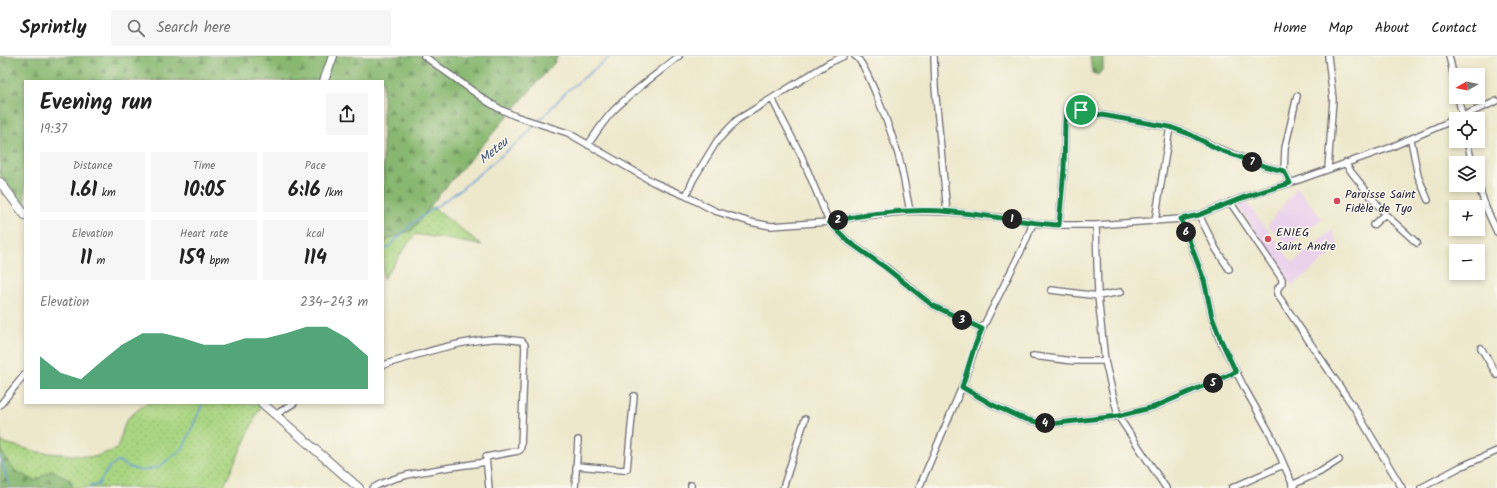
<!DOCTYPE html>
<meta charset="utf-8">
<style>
:root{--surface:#fff;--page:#f6f6f6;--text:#222;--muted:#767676;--line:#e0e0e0;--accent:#0b8043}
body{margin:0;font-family:Kalam,sans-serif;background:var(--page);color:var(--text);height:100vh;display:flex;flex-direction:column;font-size:15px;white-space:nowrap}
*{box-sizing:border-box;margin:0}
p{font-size:13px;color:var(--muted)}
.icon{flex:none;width:22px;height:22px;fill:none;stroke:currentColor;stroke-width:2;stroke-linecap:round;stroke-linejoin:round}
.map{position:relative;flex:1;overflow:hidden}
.panel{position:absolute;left:24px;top:24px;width:360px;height:324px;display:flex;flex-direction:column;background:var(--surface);border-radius:0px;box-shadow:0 2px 6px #0003}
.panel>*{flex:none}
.needle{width:26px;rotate:261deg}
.controls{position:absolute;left:1449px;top:12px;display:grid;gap:8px}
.controls a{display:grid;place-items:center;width:36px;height:36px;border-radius:0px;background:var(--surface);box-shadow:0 2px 6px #0003;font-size:20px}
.pin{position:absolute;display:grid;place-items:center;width:34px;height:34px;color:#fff;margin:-17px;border:2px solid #fff;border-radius:50%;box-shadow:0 1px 4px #0007}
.km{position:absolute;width:20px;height:20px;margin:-10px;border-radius:50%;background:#222;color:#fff;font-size:11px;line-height:20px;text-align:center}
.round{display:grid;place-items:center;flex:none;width:42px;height:42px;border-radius:0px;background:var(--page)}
.headline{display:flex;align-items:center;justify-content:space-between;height:68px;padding:0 16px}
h1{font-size:22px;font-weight:700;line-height:30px}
.metrics{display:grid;grid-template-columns:repeat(3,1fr);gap:6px;height:68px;padding:4px 16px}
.metrics div{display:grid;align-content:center;border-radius:0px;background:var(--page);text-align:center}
.metrics b{font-size:20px;font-weight:700}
.metrics small{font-size:11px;font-weight:400}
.metrics p{font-size:11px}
.chart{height:112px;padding:8px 16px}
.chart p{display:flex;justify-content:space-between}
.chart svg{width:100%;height:72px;margin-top:4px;fill:var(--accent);opacity:.7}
header{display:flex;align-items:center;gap:24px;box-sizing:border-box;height:56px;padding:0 20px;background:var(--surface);border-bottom:1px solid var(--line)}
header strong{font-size:19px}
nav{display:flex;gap:22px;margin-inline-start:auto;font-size:14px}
.search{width:280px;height:36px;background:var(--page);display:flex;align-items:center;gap:10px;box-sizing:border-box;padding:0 14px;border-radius:0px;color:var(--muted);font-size:15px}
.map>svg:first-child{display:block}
.built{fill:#ead1ec}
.grass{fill:url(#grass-dots);stroke:#667c5e}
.forest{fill:url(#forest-firs);stroke:#546c56}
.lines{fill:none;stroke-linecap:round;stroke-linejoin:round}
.stream{stroke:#6c9ed7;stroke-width:1.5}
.street-casing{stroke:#69676e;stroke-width:8}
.secondary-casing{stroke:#69676e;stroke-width:10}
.street{stroke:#fff;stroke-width:5.5}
.secondary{stroke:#fff;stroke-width:8}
.route-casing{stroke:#fff;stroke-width:8}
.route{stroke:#0b8043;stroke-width:5}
.poi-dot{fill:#d1495b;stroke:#fbf7ec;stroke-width:1.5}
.labels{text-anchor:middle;stroke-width:3;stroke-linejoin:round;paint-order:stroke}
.poi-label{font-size:12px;fill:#22223b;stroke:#fbf7ec;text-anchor:start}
.water-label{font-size:13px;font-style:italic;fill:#405479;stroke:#fbf7ec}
</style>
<header>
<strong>Sprintly</strong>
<div class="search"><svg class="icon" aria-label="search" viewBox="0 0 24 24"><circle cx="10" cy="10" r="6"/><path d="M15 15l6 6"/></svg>Search here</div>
<nav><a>Home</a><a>Map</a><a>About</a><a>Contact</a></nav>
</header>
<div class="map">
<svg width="1497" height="432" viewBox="0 0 1497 432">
<defs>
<pattern id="grass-dots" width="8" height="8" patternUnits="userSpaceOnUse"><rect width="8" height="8" fill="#aad682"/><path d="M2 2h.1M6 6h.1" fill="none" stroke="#92b771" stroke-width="1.8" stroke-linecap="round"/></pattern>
<pattern id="forest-firs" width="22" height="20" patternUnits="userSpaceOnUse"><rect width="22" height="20" fill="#87b770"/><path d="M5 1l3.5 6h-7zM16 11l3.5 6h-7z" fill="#6e945d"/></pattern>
</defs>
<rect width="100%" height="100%" fill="#fbf7ec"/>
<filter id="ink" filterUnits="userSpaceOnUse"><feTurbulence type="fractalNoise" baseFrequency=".025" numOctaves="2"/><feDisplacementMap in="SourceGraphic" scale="8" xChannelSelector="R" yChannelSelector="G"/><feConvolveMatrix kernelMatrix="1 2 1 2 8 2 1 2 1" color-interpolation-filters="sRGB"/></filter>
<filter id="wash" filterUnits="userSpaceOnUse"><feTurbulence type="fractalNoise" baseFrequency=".012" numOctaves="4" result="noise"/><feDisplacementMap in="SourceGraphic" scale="16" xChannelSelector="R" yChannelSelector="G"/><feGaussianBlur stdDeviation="0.9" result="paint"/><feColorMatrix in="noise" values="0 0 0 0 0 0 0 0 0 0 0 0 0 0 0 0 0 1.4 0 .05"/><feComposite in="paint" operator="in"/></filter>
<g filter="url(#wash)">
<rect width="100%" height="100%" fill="#ede8cc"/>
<path class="built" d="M1297 131 1322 163 1289 190 1268 169Z
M1245 145 1293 207 1332 174 1339 192 1292 230 1238 149Z"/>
<path class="grass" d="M431 150 482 189 415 178 383 223V190L388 183 412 174Z
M146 347H262L223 432H73L71 425H35L15 415 2 397 1 386 38 396 94 401 117 393 126 364Z"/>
<path class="forest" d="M0 0H558L555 6 438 140 412 174 388 183 383 190V25H25V151L0 119Z
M1090 0H1103V13L1098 19 1092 17Z
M0 375 2 397 15 415 35 425 52 414 71 425 73 432H0Z"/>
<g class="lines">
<path class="stream" d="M538 66 567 35 611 0
M383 196 413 167 460 134 526 79 535 68
M0 401 10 432
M89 432 90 430 98 429 109 411 118 405 129 411 141 415 159 411 183 392 203 347"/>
</g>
</g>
<g filter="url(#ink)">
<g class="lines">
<g class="street-casing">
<path id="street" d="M424 0 488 46 500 53 515 60 568 77 653 126 686 140 715 155 750 166 771 170 829 166 854 161 910 155 952 156 1021 164 1033 167 1059 169H1096L1181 163 1199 159 1242 142 1290 127 1389 92 1497 45
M855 0C866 5 893 82 898 98 903 116 906 136 910 155
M934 0 935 31 947 156
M1328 0 1333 43 1328 113
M1449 0 1456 30
M1458 41 1463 63
M772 43 801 99 829 166 849 186 887 212 932 249 982 273
M1411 84 1418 120 1428 144
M1467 85 1472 107
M588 89C596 77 604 64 614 54 634 34 657 18 679 0
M1345 107 1352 117 1385 158 1417 187
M1290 127 1284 115 1285 92 1297 40
M1478 128 1486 152 1497 176
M686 140 693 124 717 85 737 64 829 7 844 0
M1230 146 1282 223V227L1278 232 1277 238 1355 353 1402 432
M1199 159 1216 193 1229 213
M1181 163 1204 224 1212 261 1219 282 1245 333 1271 379 1294 432
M1155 165 1170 71
M1059 169 1064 113 1065 65 1067 59 1073 54 1170 71 1189 78 1220 93 1264 110 1284 115
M1096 169 1098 240 1105 305 1118 360 1166 432
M1373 169 1385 158
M1051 234 1098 240 1121 236
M1481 292 1497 319
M1033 300 1073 305H1105
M383 309C418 299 454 286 491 283 501 282 512 284 522 285L525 289 521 391 520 394 518 395 486 401 489 432
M962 331 993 349 1019 361 1032 365 1050 368 1118 360 1154 351 1236 316
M0 349 25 318
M275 359 294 347
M577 410 623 414 627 413 634 340
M1292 429 1320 416 1339 404
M373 432C398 416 456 411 486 406
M575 432 578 384
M691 432V429
M783 432 805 363
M919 432 962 331 975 292 982 273 1025 187 1033 167
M1232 432 1283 409
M1421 432 1460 411 1497 395"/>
</g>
<g class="secondary-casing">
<path id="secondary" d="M324 25 333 0
M0 126 25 159
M262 347 359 432"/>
</g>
<use href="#street" class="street"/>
<use href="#secondary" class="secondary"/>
</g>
</g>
<g class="lines" filter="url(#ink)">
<g class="route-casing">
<path id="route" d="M1073 54 1170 71 1189 78 1220 94 1264 110 1284 115 1290 127 1242 142 1199 159 1181 163 1204 224 1212 261 1220 282 1236 316 1154 351 1118 360 1050 368 1032 365 1019 361 993 349 962 331 974 292 982 273 932 249 886 212 849 186 829 166C869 157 912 152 953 156 989 159 1024 167 1059 169L1064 113 1065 65 1067 59Z"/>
</g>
<use href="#route" class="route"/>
</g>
<g class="poi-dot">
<circle cx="1337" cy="145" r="4"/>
<circle cx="1268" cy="183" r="4"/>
</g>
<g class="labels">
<g class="poi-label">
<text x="1345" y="142">Paroisse Saint<tspan x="1345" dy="14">Fidèle de Tyo</tspan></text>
<text x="1276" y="180">ENIEG<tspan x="1276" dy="14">Saint Andre</tspan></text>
</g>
<g class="water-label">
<text transform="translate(493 94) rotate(-40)" y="5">Meteu</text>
</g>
</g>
</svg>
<div class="controls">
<a><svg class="needle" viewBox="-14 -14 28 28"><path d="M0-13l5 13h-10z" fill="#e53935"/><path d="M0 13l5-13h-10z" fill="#767676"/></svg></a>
<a><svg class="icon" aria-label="locate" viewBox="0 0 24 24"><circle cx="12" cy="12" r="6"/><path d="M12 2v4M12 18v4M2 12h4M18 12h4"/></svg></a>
<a><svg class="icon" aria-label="layers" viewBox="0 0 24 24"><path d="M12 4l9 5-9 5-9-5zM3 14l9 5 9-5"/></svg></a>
<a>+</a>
<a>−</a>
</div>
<div class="pin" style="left:1081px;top:54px;background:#1e9e55"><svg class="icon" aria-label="arrive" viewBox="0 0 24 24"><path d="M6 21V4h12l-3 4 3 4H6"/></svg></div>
<b class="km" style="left:1012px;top:163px">1</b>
<b class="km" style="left:838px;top:164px">2</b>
<b class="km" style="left:962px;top:264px">3</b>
<b class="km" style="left:1045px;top:367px">4</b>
<b class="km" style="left:1213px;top:327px">5</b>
<b class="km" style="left:1186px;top:176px">6</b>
<b class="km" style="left:1252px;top:106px">7</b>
<section class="panel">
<div class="headline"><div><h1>Evening run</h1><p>19:37</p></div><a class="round"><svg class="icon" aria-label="share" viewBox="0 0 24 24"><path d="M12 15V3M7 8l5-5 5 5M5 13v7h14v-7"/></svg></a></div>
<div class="metrics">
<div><p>Distance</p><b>1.61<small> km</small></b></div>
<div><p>Time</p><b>10:05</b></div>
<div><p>Pace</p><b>6:16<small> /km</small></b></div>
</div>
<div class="metrics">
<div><p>Elevation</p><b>11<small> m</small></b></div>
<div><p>Heart rate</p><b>159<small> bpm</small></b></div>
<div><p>kcal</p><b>114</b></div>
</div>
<div class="chart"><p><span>Elevation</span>234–243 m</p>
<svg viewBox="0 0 160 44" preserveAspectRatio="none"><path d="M0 44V24L10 34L20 38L30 27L40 17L50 10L60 10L70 13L80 17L90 17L100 13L110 13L120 10L130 6L140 6L150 13L160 24V44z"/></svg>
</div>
</section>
</div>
